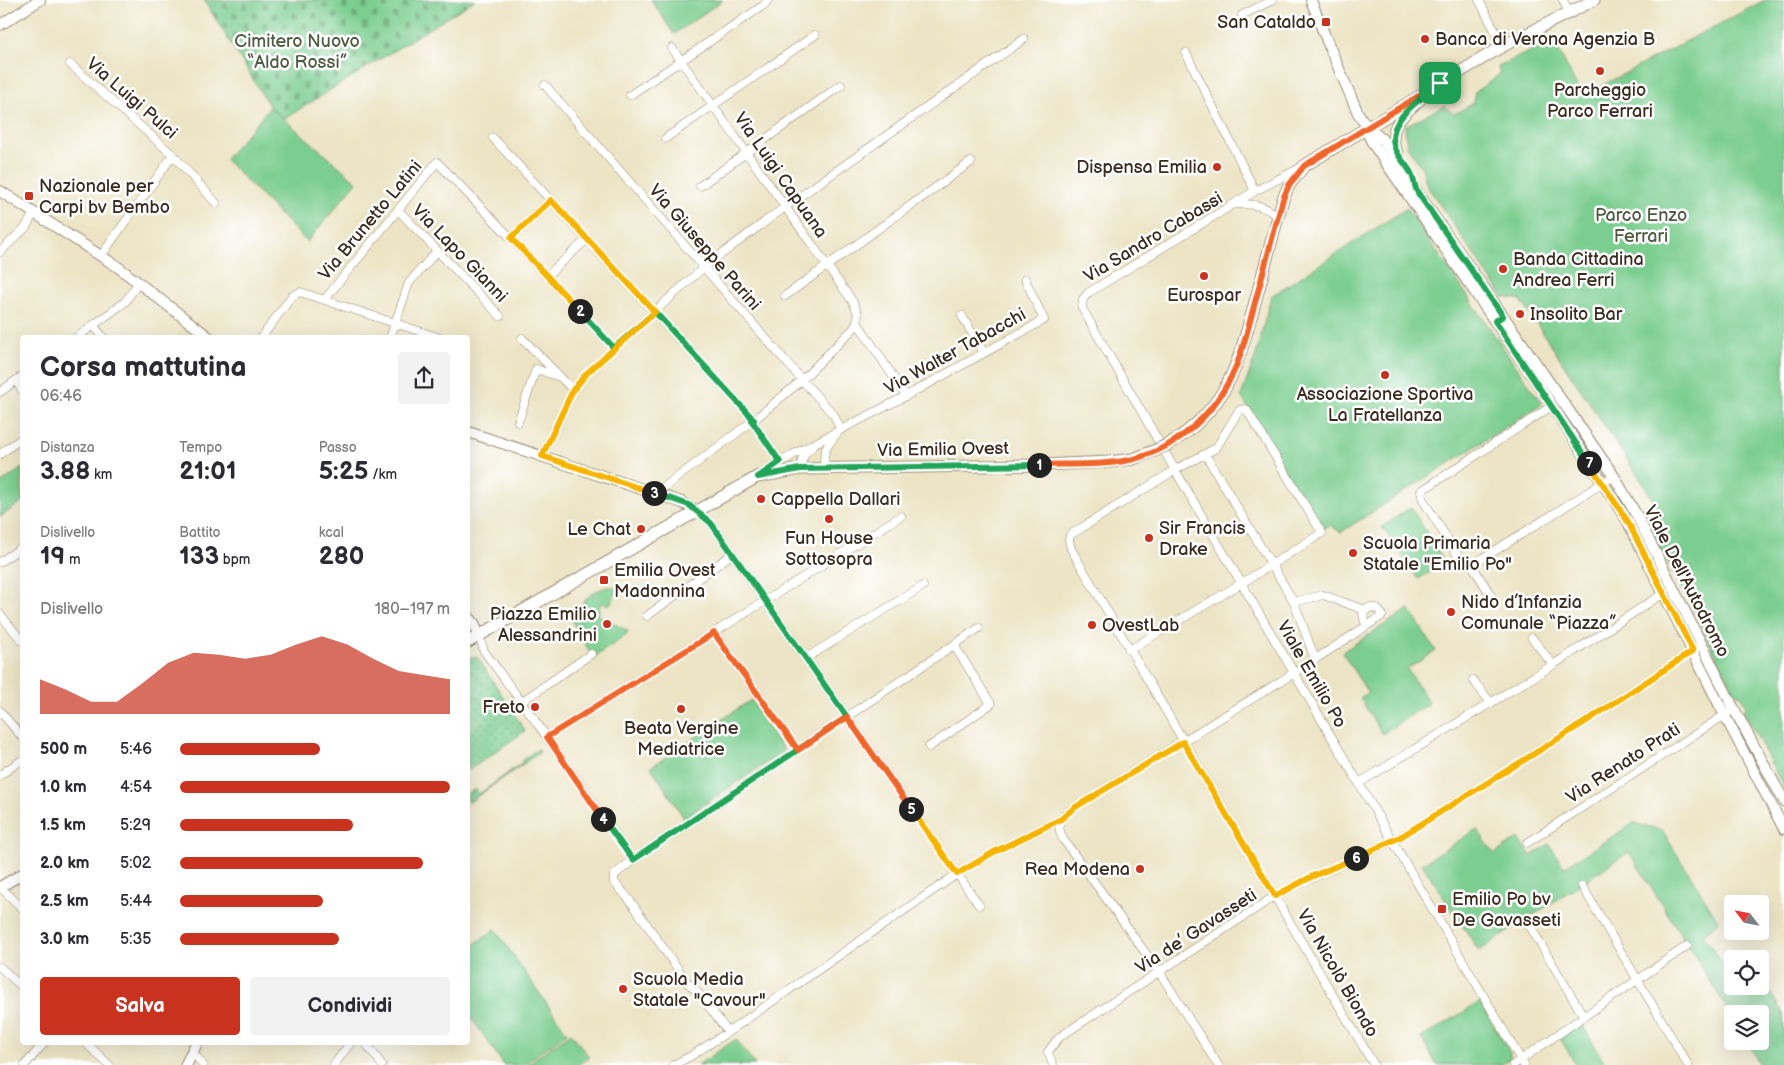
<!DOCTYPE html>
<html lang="it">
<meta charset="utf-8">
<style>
:root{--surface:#fff;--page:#f2f2f3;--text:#2b2b33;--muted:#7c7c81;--accent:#c8321e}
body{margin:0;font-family:"Balsamiq Sans",sans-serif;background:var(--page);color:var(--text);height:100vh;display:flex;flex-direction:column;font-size:19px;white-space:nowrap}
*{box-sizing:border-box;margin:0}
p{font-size:16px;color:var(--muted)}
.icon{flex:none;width:28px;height:28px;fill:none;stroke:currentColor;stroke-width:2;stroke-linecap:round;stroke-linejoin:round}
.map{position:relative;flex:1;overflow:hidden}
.drawer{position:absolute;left:20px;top:335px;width:450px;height:710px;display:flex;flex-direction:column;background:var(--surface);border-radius:5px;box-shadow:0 5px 20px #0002}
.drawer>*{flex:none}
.needle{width:32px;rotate:302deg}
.tools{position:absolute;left:1724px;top:895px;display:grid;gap:10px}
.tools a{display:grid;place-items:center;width:45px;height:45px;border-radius:5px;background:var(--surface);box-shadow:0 5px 20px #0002;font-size:25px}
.pin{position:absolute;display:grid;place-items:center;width:42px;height:42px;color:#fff;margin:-21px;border-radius:10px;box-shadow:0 2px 8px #0006}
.km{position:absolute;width:25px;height:25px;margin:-12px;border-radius:50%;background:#222;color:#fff;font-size:14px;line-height:25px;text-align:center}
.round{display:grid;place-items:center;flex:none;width:52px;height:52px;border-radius:5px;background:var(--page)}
.head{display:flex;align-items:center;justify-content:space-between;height:85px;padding:0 20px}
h1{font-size:28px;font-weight:700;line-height:38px}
.metrics{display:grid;grid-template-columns:repeat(3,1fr);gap:8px;height:85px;padding:5px 20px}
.metrics div{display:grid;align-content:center}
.metrics b{font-size:25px;font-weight:700}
.metrics small{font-size:14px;font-weight:400}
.metrics p{font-size:14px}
.chart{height:140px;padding:10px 20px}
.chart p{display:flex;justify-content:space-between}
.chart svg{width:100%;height:90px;margin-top:5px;fill:var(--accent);opacity:.7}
.button{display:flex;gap:10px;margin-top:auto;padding:10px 20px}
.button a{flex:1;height:58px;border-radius:5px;background:var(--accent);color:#fff;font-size:20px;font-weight:700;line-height:58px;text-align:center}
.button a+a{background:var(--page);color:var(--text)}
ul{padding:0 20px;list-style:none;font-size:16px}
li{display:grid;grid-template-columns:80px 60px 1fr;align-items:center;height:38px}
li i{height:12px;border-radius:6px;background:var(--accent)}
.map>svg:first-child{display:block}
.grass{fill:url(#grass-dots);stroke:#5c7c57}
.cemetery{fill:url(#cemetery-stones);stroke:#5c7c57}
.green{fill:#7cce90;stroke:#5c7c57}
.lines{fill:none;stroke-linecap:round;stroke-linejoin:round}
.minor-casing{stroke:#948772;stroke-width:9}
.tertiary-casing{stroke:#948772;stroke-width:12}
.secondary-casing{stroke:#948772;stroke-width:13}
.minor{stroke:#fff;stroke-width:8}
.tertiary{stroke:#fff;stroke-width:10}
.secondary{stroke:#fff;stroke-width:11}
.secondary-bridge-casing{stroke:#948772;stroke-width:13;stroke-linecap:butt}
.secondary-bridge{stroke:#fff;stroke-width:11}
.split-1-casing{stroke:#fff;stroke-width:10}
.split-2-casing{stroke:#fff;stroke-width:10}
.split-3-casing{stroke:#fff;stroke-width:10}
.split-4-casing{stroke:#fff;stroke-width:10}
.split-5-casing{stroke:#fff;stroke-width:10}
.split-6-casing{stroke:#fff;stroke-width:10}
.split-7-casing{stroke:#fff;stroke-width:10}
.split-8-casing{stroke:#fff;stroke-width:10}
.split-1{stroke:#f0652b;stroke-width:6}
.split-2{stroke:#22a559;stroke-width:6}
.split-3{stroke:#f5b400;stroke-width:6}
.split-4{stroke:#22a559;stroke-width:6}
.split-5{stroke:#f0652b;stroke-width:6}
.split-6{stroke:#f5b400;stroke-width:6}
.split-7{stroke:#f5b400;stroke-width:6}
.split-8{stroke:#22a559;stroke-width:6}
.poi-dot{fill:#c8321e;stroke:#fff;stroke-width:2}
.labels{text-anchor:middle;stroke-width:5;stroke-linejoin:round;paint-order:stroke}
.poi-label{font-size:18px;fill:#3b2a1e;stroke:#fff;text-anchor:start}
.park-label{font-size:18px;fill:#4e5b40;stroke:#fff}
.street-label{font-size:18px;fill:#3b2a1e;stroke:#fff}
</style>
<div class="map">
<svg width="1784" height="1065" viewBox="0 0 1784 1065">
<defs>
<pattern id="grass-dots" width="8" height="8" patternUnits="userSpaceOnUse" patternTransform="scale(1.25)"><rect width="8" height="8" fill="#7cce90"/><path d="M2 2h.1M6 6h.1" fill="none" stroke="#67a775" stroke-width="1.8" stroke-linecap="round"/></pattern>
<pattern id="cemetery-stones" width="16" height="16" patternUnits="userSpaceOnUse" patternTransform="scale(1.25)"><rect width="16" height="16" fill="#7cce90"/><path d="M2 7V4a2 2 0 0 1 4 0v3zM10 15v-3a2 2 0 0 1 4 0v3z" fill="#67a775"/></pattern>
</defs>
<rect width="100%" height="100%" fill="#fff"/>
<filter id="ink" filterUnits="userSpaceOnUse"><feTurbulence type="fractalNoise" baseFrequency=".02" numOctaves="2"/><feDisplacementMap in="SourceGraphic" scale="10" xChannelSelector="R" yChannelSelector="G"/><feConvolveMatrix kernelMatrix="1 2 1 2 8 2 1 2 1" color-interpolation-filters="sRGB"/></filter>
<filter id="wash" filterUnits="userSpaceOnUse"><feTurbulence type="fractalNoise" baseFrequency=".0096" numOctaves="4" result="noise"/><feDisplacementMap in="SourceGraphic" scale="20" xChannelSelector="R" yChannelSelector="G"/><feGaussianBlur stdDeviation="1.12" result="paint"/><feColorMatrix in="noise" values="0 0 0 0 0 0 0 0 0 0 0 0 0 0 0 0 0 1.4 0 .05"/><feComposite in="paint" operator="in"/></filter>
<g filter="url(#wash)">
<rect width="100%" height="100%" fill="#ece4c5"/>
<path class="grass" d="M469 657 478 658 525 731 468 771Z
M538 749 540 752 468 803V793L476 789 479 794 523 762 522 760Z"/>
<path class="cemetery" d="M204 0H475L284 119 270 107Z"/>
<path class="green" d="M651 0H723L674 34Z
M1765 0H1784V788L1743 710 1746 706 1741 696 1735 692 1646 520 1656 514 1658 506 1521 300 1503 297 1427 186 1422 168 1407 146 1405 126 1444 106 1454 114 1474 103 1475 92 1500 74 1498 67 1553 40 1582 96Z
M270 107 357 182 307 242 225 159Z
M1407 208 1542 404 1341 532 1333 528 1330 524 1321 530 1241 396 1256 355 1271 296Z
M22 468V502L0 517V484Z
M1411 507 1445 563 1418 579 1382 527Z
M608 587 619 588 611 603 608 605 604 603 600 604 598 615 628 631 624 637 593 658 572 621C581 604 588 591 608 587Z
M1409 609 1436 651 1407 669 1429 703 1382 734 1360 698 1368 693 1342 652Z
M751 700 784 751 684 818 651 767Z
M1634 823 1662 830 1719 922 1703 935 1731 975 1732 974V986H1760V976L1784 1015V1065H1760L1747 1041H1760V1014H1732V1016L1629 852 1479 951 1422 864 1477 829 1494 854 1519 838 1531 856 1549 844 1564 867Z
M495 929 567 1033 522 1065H504L468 1013V949Z
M1480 1002 1510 1053V1058L1501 1065H1437L1421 1038Z
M1582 1024 1606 1065H1576L1560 1038Z
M571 1033 589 1057 577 1065H526Z
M736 1039 755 1065H698Z"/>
</g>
<g filter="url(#ink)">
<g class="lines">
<g class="minor-casing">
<path id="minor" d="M1479 0 1503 46
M1563 0 1569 13
M1242 15 1273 0
M672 48 853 302 858 314 857 322
M1186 53 1255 191
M70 64 173 155 216 203
M545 85 802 380 834 415 840 429
M630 95 764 5 768 0
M493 138 754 420
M666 138 815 35
M1300 168 1255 191 1088 293 1083 299 1082 308 1175 470 1524 1065
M700 186 841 85
M1237 204C1255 204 1263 205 1278 216
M398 210 500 316
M511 238 551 200
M0 252 26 227 34 213
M101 256 173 155
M547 276 587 239
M785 296 971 162
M325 299 437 162 511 238 614 348
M962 316 984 353
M93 325 104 338
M76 338 125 302 139 282
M261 338 292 296 300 292 440 338
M390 338 409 283 437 251
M522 338 573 390
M18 379V384L22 391
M0 392 22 376
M752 421 780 462
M518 422 536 369 560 377
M0 454 22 438
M1205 454 1294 602 1315 659
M542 456 573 390 587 373 704 267 785 207 1024 39
M825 468C822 450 827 446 838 432
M800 469C802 460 803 453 811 448
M762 474 794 454 906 396 1044 320 1025 279
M655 494 754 420 802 380 854 328 857 322 906 396
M697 511 711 523 979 905
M0 562 22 547
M1472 565 1466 564 1460 559 1423 500 1421 491 1552 406
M1294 602 1323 595 1365 610
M1495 602 1472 565 1614 476
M0 614 22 641
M647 616 732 554
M714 633 798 750
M479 636 484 651 544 733 633 860
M1532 638 1553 665
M1129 650 1242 583 1322 533 1246 409 1240 410 1238 412 1216 448 1175 470 1070 535 1069 540 1071 549C1171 722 1273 893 1374 1065
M806 658 923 586
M1473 680 1491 703
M521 702 591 654
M0 711 22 737
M547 737 901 516
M929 747 991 704 954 645
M0 775 22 760
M1359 783 1553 665 1664 593
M1527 843 1734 709
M1582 886 1688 1065
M0 887 22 908
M1528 923 1584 1017
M0 967 22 987
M728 1032 700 995 687 982 629 899 614 882V875L633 860 979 628
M85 1042 109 1065
M365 1042 382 1065
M192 1051 203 1065
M25 1065 45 1042
M334 1065 351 1042
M673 1065 691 1056 728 1032 957 874 994 852 1061 819
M1053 1065 1048 1052 1056 1041 1061 1036 1275 896C1317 874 1360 858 1402 836L1585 722 1697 648
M1218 1065 1160 973 1063 839C1055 823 1060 817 1074 808L1294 673 1382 616 1381 613 1376 608H1368L1363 614 1365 622 1368 625
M1513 1065 1687 946"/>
</g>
<g class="tertiary-casing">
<path id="tertiary" d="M1311 0 1327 41 1358 113 1367 127 1369 136 1373 144 1540 387 1628 522 1725 716 1784 829
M0 25 40 0
M1367 127 1382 139 1418 193 1614 476 1637 516 1734 709 1784 801
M1398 154C1385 128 1402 116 1420 100
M0 191 118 267 210 338
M468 432 681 502 697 511
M468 616 474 623 479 636
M0 887 22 874"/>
</g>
<g class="secondary-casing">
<path id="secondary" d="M1169 444C1227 409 1237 367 1254 306 1264 270 1273 234 1283 199L1289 185 1304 166 1503 46 1594 0
M468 642 757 477 800 469 1044 465 1108 462 1133 459 1156 450
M186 1065 197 1042"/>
</g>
<use href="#minor" class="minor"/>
<use href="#tertiary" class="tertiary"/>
<use href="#secondary" class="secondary"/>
<g class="secondary-bridge-casing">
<path id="secondary-bridge" d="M1156 450 1169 444"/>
</g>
<use href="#secondary-bridge" class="secondary-bridge"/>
</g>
</g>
<g class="lines" filter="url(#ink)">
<g class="split-1-casing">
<path id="split-1" d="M1039 465C1067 464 1106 466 1134 459 1182 446 1218 410 1237 364 1244 346 1249 325 1254 306 1264 270 1273 234 1283 199L1289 185 1304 166 1440 83"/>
</g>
<g class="split-2-casing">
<path id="split-2" d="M580 311 614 348 655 312 754 420 752 421 780 462 758 477 800 469 1039 465"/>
</g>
<g class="split-3-casing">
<path id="split-3" d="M580 311 511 238 551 200 655 312 587 373 573 390 542 456 654 493"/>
</g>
<g class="split-4-casing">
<path id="split-4" d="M603 819 633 860 847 717 711 523 689 505 654 493"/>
</g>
<g class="split-5-casing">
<path id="split-5" d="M603 819 547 737 714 633 798 750 847 717 911 809"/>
</g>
<g class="split-6-casing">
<path id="split-6" d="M911 809 957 874 994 852 1061 819 1074 808 1183 742 1275 896 1313 876 1356 858"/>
</g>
<g class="split-7-casing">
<path id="split-7" d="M1356 858 1402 836 1585 722 1693 651 1628 522 1589 463"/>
</g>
<g class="split-8-casing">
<path id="split-8" d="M1440 83C1423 98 1387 118 1394 145 1397 157 1407 164 1412 175 1415 181 1414 187 1418 193L1503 316 1495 321 1589 463"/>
</g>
<use href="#split-1" class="split-1"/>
<use href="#split-2" class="split-2"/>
<use href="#split-3" class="split-3"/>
<use href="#split-4" class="split-4"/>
<use href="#split-5" class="split-5"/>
<use href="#split-6" class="split-6"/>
<use href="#split-7" class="split-7"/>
<use href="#split-8" class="split-8"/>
</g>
<g class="poi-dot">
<rect x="1321" y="17" width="10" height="10" rx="2.5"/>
<circle cx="1425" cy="39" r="5"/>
<circle cx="1600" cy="71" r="5"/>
<circle cx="1217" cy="167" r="5"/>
<rect x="24" y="191" width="10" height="10" rx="2.5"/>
<circle cx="1503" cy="269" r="5"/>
<circle cx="1204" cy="276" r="5"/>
<circle cx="1520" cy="314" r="5"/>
<circle cx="1385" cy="375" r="5"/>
<circle cx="761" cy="499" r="5"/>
<circle cx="829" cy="519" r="5"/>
<circle cx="641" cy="529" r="5"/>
<circle cx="1149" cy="538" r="5"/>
<circle cx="1353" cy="553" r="5"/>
<rect x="599" y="575" width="10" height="10" rx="2.5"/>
<circle cx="1451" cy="612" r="5"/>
<circle cx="607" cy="624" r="5"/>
<circle cx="1092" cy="625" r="5"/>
<circle cx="535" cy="707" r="5"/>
<circle cx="681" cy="709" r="5"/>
<circle cx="1140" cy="869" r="5"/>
<rect x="1437" y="904" width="10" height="10" rx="2.5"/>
<circle cx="623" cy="989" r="5"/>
</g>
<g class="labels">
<g class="poi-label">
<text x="1316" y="28" text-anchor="end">San Cataldo</text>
<text x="1435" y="45">Banca di Verona Agenzia B</text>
<text x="1600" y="96" text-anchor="middle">Parcheggio<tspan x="1600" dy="21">Parco Ferrari</tspan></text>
<text x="1207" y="173" text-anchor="end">Dispensa Emilia</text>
<text x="39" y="192">Nazionale per<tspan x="39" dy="21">Carpi bv Bembo</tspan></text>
<text x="1513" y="265">Banda Cittadina<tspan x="1513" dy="21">Andrea Ferri</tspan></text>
<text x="1204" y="301" text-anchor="middle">Eurospar</text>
<text x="1530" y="320">Insolito Bar</text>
<text x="1385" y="400" text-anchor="middle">Associazione Sportiva<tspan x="1385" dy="21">La Fratellanza</tspan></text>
<text x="771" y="505">Cappella Dallari</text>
<text x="1159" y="534">Sir Francis<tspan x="1159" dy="21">Drake</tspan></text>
<text x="631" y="535" text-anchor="end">Le Chat</text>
<text x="829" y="544" text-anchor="middle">Fun House<tspan x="829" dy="21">Sottosopra</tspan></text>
<text x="1363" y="549">Scuola Primaria<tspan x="1363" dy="21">Statale "Emilio Po"</tspan></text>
<text x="614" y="576">Emilia Ovest<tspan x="614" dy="21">Madonnina</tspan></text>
<text x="1461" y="608">Nido d’Infanzia<tspan x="1461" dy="21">Comunale “Piazza”</tspan></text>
<text x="597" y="620" text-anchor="end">Piazza Emilio<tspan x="597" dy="21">Alessandrini</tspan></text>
<text x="1102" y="631">OvestLab</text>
<text x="525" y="713" text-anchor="end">Freto</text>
<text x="681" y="734" text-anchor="middle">Beata Vergine<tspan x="681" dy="21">Mediatrice</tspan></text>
<text x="1130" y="875" text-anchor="end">Rea Modena</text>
<text x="1452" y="905">Emilio Po bv<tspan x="1452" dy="21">De Gavasseti</tspan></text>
<text x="633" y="985">Scuola Media<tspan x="633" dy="21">Statale "Cavour"</tspan></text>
</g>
<g class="park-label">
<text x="297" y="47">Cimitero Nuovo<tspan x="297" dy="21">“Aldo Rossi”</tspan></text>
<text x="1641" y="221">Parco Enzo<tspan x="1641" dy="21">Ferrari</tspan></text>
</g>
<g class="street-label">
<text transform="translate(132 98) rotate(41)" y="6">Via Luigi Pulci</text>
<text transform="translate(781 175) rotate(55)" y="6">Via Luigi Capuana</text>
<text transform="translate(370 220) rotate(-50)" y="6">Via Brunetto Latini</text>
<text transform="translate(1153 237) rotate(-31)" y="6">Via Sandro Cabassi</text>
<text transform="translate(705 247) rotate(49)" y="6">Via Giuseppe Parini</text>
<text transform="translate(460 253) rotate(46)" y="6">Via Lapo Gianni</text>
<text transform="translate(955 351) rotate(-29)" y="6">Via Walter Tabacchi</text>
<text transform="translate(943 449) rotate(-1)" y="6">Via Emilia Ovest</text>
<text transform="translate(1687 581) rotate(63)" y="6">Viale Dell'Autodromo</text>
<text transform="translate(1312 674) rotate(60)" y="6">Viale Emilio Po</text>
<text transform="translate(1623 763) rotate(-33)" y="6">Via Renato Prati</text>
<text transform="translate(1196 931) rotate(-33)" y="6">Via de’ Gavasseti</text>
<text transform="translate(1338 973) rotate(60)" y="6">Via Nicolò Biondo</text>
</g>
</g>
</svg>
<div class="tools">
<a><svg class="needle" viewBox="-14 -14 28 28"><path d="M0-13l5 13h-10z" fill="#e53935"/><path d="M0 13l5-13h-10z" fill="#7c7c81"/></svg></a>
<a><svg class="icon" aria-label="locate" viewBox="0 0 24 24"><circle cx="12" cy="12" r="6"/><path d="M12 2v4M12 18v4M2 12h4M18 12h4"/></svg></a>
<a><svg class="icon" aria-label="layers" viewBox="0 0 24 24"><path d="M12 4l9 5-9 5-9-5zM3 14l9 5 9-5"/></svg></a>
</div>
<div class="pin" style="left:1440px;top:83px;background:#1e9e55"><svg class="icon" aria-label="arrive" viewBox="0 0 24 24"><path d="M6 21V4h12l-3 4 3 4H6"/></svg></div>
<b class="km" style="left:1039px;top:465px">1</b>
<b class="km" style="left:580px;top:311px">2</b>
<b class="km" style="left:654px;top:493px">3</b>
<b class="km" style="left:603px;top:819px">4</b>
<b class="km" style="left:911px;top:809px">5</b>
<b class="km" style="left:1356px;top:858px">6</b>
<b class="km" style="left:1589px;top:463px">7</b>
<section class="drawer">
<div class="head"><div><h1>Corsa mattutina</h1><p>06:46</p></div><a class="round"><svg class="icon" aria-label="share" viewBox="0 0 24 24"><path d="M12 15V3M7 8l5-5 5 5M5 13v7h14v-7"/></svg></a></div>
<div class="metrics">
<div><p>Distanza</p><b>3.88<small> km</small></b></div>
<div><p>Tempo</p><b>21:01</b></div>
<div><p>Passo</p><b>5:25<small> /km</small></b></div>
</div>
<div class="metrics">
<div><p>Dislivello</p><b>19<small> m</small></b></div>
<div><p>Battito</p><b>133<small> bpm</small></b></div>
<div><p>kcal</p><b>280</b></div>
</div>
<div class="chart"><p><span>Dislivello</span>180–197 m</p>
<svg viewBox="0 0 160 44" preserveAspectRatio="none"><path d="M0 44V27L10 32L20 38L30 38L40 29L50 19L60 14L70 15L80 17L90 15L100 10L110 6L120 10L130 17L140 23L150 25L160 27V44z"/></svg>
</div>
<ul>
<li><b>500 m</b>5:46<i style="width:52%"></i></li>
<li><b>1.0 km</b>4:54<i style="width:100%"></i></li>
<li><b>1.5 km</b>5:29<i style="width:64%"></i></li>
<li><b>2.0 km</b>5:02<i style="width:90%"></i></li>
<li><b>2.5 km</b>5:44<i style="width:53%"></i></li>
<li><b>3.0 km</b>5:35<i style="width:59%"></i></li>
</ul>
<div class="button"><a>Salva</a><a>Condividi</a></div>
</section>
</div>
